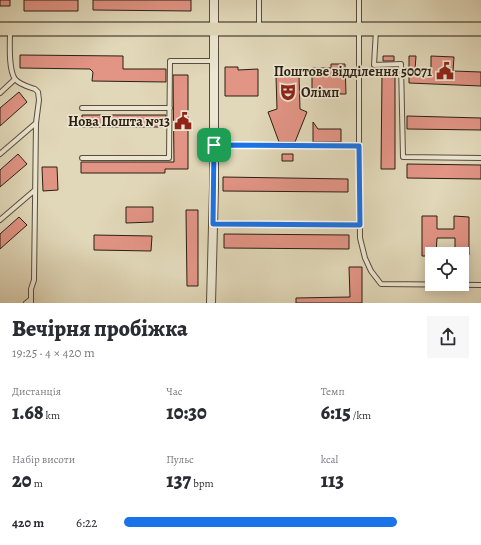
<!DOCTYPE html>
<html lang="uk">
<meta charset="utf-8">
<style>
:root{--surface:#fff;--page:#f7f7f7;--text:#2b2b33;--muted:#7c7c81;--accent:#1a73e8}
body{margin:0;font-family:Alegreya,serif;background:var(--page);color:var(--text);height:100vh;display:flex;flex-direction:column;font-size:15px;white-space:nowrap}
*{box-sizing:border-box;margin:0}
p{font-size:13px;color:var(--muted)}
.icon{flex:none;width:22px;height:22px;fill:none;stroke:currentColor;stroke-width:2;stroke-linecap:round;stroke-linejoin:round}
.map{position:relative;height:303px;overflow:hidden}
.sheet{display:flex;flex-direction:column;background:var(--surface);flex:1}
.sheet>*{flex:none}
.tools{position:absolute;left:425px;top:247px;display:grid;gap:8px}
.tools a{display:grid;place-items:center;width:44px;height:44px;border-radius:0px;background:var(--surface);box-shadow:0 2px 10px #0003;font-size:20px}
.pin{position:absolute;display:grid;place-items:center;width:34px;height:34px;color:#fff;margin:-17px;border-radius:8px;box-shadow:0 2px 6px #0006}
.round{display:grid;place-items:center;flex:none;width:42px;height:42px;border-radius:0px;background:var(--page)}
.head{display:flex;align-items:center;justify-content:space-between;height:68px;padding:0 12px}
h1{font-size:22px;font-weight:800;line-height:30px}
.stats{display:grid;grid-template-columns:repeat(3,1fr);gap:6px;height:68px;padding:4px 12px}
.stats div{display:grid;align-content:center}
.stats b{font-size:20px;font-weight:800}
.stats small{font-size:11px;font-weight:400}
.stats p{font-size:11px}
ul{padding:0 12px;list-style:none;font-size:13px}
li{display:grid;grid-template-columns:64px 48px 1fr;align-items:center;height:30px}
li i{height:10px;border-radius:5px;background:var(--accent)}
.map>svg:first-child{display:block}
.building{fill:#e29485;stroke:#2b1f13}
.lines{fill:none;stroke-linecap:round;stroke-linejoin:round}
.service-casing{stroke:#584d3c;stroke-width:6}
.minor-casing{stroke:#584d3c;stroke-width:10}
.primary-casing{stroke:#2b1f13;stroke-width:15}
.service{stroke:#ece6d2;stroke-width:4}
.minor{stroke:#ece6d2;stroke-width:8}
.primary{stroke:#e1d8b9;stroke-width:13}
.route-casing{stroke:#fff;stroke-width:8}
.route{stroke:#1a73e8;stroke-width:5}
.labels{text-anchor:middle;stroke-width:3.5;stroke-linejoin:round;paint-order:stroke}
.poi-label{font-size:14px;font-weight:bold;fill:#2b1f13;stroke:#ece6d2;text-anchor:end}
</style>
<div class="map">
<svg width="481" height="303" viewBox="0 0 481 303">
<rect width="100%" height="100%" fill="#e1d8b9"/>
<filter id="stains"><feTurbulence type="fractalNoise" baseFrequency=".005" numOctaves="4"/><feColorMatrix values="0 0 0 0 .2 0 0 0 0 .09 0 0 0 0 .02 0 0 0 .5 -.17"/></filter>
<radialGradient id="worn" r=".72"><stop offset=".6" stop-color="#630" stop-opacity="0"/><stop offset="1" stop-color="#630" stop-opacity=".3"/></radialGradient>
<path class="building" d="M0 0H10V6H0Z
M24 0H78V11H24Z
M93 0H191V11L93 10Z
M20 55 123 56V69H166V82L92 81 93 72 90 69 20 68Z
M383 56H394V61H383Z
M409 56H416L415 70H431V56L454 57 453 71 481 72V86L409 83Z
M331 64H345L346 94H312V68H331Z
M225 67H238V70L258 69V96H225Z
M382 74H395V169H381Z
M173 75H188V169H165V173H81V162H174Z
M299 75 300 109 307 112 295 142H279L268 112 277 109 276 76Z
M19 92 27 102 0 126V108Z
M82 115H166V127H82Z
M407 116 481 118V130L407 129Z
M313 122 318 129H341V142H313Z
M18 154 27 164 0 187V170Z
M282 154H293V161H282Z
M407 164 481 165V179L407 178Z
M42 167H57L58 190 43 191Z
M223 177 348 179V192L223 191Z
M126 207H153V222L126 223Z
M186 210H198V286H187Z
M422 216H437V229H454V216L469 217V255L455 254V238H437L436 254H432V256H422Z
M19 217 27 225 0 249V234Z
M224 234 349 235V249L224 248Z
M94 235 152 236 151 251 94 250Z
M349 267H362V303H296V298L350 297Z"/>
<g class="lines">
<g class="service-casing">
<path id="service" d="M259 28V0
M376 30 374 65 401 64 403 157 481 158
M10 31C10 43 8 69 15 79 20 85 29 87 35 89L38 92 39 100 36 123 34 280 31 289V303
M0 93 15 79
M82 108H170
M214 145 359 146V0
M359 146 360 238 365 258 371 271 381 284 481 285
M0 154 36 123
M82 158H169L170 61H213
M0 220 35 190
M213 224 360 225
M26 303 31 299"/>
</g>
<g class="minor-casing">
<path id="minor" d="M211 303 214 187V0"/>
</g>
<g class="primary-casing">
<path id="primary" d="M0 29H481"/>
</g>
<use href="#service" class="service"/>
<use href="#minor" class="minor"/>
<use href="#primary" class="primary"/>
</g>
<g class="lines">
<g class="route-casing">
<path id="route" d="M214 145 359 146 360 225 213 224Z"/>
</g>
<use href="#route" class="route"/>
</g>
<defs>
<g id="civic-bare" transform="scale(1.38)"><path d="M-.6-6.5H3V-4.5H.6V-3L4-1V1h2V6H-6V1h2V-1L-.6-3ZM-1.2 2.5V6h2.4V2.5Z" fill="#8f2418" stroke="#ece6d2" stroke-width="2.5" paint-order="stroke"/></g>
<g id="theatre-bare" transform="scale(1.38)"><path d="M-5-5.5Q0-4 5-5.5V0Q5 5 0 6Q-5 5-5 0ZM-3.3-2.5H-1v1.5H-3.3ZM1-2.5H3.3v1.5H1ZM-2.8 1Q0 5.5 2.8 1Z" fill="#8f2418" stroke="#ece6d2" stroke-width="2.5" paint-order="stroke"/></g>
</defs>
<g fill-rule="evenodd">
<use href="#civic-bare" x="445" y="71"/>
<use href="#theatre-bare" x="288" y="92"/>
<use href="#civic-bare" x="183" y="121"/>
</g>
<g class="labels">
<g class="poi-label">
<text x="432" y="76">Поштове відділення 50071</text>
<text x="301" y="97" text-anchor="start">Олімп</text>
<text x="170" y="126">Нова Пошта №13</text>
</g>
</g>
<rect width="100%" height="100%" filter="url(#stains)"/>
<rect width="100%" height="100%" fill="url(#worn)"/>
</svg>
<div class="tools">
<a><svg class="icon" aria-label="locate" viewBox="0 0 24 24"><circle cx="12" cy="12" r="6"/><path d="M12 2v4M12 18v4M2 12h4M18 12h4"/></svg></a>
</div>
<div class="pin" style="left:214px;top:145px;background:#1e9e55"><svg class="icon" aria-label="arrive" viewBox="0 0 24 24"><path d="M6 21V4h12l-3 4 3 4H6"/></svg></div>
</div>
<section class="sheet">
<div class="head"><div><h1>Вечірня пробіжка</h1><p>19:25 · 4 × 420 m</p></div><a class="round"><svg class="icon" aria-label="share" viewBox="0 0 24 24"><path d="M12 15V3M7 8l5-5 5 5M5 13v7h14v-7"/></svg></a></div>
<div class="stats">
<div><p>Дистанція</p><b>1.68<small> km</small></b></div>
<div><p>Час</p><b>10:30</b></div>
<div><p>Темп</p><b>6:15<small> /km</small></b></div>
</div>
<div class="stats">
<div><p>Набір висоти</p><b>20<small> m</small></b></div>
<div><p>Пульс</p><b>137<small> bpm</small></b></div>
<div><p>kcal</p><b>113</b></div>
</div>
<ul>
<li><b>420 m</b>6:22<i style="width:79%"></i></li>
</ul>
</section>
